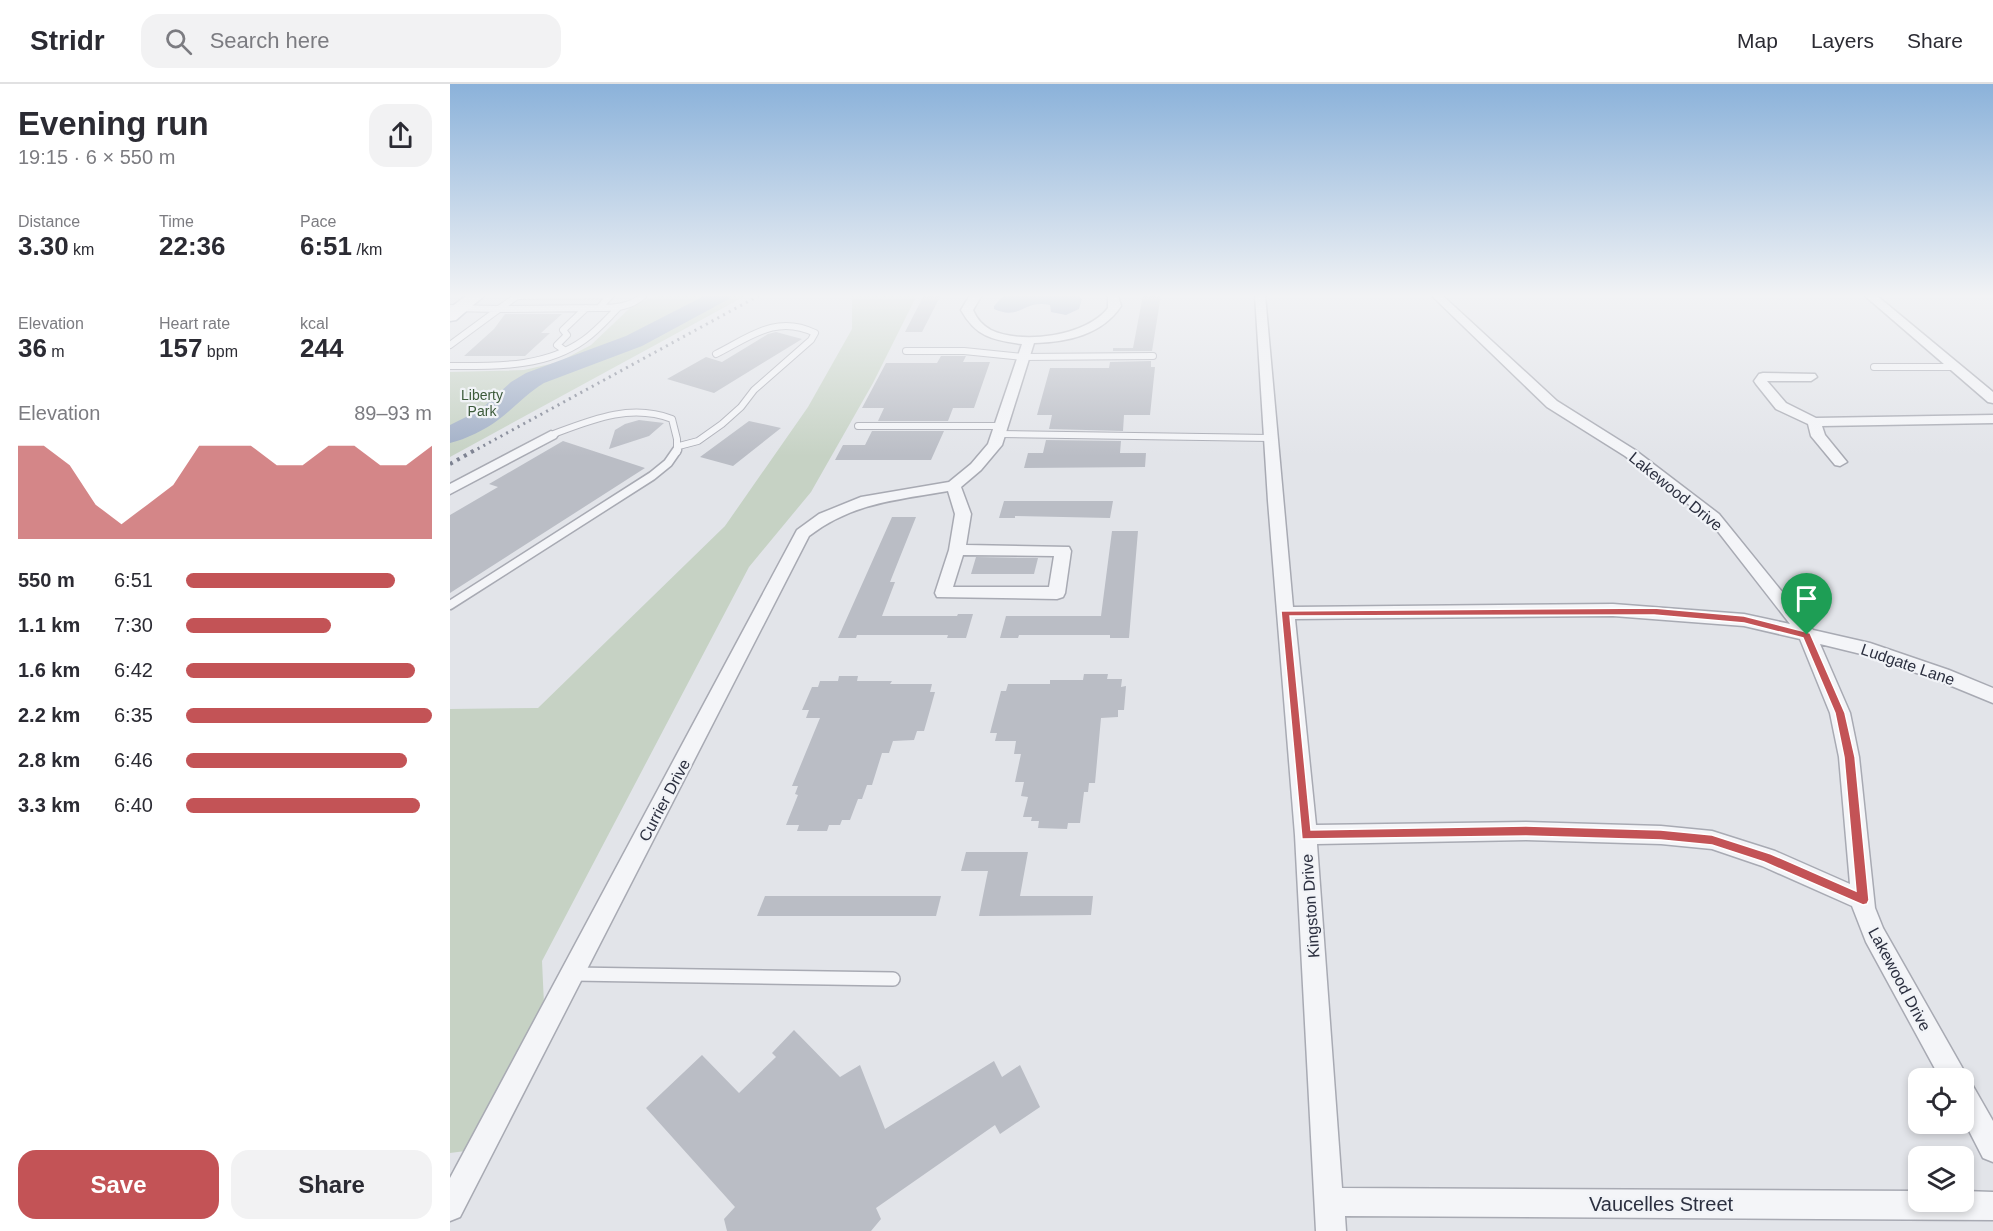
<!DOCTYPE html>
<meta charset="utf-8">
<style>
:root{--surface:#fff;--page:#f2f2f3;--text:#2b2b33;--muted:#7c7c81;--line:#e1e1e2;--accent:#c35356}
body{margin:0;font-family:Helvetica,sans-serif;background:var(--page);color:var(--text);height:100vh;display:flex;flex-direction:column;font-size:22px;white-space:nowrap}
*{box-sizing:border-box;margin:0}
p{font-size:20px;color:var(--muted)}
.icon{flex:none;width:33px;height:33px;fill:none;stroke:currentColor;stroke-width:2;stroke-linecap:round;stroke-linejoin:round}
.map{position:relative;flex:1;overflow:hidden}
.panel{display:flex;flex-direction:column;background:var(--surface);width:450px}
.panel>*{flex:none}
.buttons{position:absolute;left:1458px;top:984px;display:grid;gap:12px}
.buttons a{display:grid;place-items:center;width:66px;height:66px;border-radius:12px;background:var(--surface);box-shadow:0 3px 9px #0003;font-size:30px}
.pin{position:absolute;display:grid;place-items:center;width:51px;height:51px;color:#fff;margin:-62px -26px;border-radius:50% 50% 50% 0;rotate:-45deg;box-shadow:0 0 6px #0007}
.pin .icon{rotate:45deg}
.round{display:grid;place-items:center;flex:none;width:63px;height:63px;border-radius:18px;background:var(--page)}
.overview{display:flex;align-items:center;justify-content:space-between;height:102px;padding:0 18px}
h1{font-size:33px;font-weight:800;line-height:45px}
.metrics{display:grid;grid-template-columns:repeat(3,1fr);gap:9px;height:102px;padding:6px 18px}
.metrics div{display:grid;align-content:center}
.metrics b{font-size:26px;font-weight:800}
.metrics small{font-size:16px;font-weight:400}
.metrics p{font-size:16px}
.chart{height:168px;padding:12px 18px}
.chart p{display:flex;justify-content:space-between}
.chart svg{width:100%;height:108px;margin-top:6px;fill:var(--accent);opacity:.7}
.primary-button{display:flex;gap:12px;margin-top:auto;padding:12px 18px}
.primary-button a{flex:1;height:69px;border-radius:18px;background:var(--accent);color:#fff;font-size:24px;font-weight:800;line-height:69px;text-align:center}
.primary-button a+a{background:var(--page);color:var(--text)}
ul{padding:0 18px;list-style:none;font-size:20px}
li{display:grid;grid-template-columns:96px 72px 1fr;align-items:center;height:45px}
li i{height:15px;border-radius:8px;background:var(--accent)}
header{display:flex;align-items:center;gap:36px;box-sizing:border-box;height:84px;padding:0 30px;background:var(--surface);border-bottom:2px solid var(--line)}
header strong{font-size:28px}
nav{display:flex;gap:33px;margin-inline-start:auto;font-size:21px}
.search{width:420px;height:54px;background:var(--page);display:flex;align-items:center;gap:15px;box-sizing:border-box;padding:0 21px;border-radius:18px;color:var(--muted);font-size:22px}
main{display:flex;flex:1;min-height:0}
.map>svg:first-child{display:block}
.green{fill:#c6d2c4}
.water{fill:#a0aec6}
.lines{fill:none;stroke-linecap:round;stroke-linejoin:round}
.river{fill:#a0aec6;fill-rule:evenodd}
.building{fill:#babdc5}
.lane-far2-casing{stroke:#a8aab3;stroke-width:8}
.lane-far1-casing{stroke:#a8aab3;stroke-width:11}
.lane-casing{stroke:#a8aab3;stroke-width:16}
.street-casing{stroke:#a8aab3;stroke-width:3}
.primary-casing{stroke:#a2a7b4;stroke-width:3}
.lane-far2{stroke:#f4f5f8;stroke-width:6}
.lane-far1{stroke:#f4f5f8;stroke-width:8}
.lane{stroke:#f4f5f8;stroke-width:13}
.street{fill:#f4f5f8;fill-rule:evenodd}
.primary{fill:#fff;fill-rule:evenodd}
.rail-far1{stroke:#7d8291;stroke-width:3;stroke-dasharray:2 4.5;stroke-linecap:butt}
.rail{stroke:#7d8291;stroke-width:4;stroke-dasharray:3 5;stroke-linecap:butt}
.route{fill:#c35356;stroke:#fff;stroke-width:1.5;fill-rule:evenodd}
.labels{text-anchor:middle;stroke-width:4.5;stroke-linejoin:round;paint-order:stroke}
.far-park-label{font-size:14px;fill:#3c5a3a;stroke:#f1f3f7}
.street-label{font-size:16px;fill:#2c3040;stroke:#f1f3f7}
.near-street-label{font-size:20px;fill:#2c3040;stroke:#f1f3f7}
</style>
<header>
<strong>Stridr</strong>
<div class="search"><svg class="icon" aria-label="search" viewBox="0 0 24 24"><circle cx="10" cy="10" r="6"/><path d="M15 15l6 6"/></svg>Search here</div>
<nav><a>Map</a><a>Layers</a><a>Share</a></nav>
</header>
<main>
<section class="panel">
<div class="overview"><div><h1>Evening run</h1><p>19:15 · 6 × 550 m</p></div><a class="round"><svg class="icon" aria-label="share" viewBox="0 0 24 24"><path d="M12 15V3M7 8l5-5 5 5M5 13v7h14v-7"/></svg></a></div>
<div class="metrics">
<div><p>Distance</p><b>3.30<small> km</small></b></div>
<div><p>Time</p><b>22:36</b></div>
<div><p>Pace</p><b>6:51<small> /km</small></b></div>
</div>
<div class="metrics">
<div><p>Elevation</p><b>36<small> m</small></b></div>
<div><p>Heart rate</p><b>157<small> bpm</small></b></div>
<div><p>kcal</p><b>244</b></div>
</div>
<div class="chart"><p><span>Elevation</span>89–93 m</p>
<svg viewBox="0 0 160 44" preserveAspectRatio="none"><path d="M0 44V6L10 6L20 14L30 30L40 38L50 30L60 22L70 6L80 6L90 6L100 14L110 14L120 6L130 6L140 14L150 14L160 6V44z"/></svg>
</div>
<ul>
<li><b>550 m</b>6:51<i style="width:85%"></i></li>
<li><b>1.1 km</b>7:30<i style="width:59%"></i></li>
<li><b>1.6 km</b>6:42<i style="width:93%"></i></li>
<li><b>2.2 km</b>6:35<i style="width:100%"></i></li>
<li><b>2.8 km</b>6:46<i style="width:90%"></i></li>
<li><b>3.3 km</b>6:40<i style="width:95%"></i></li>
</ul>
<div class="primary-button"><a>Save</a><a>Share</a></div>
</section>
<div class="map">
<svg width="1543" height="1147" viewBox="0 0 1543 1147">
<rect width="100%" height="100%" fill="#e2e4e9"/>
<path class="green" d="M209 211H259L186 251 93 287 108 288 164 268 215 247 278 211H297L0 373V288L74 286 109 278 141 261 183 221Z
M402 211H467L423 299 361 408 299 483 92 877 95 942 31 1065 0 1069V625L88 624 275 442 358 323 402 245Z"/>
<path class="water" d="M554 211H628L632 215 629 225 616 231 601 228 600 221C573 215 571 237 544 225V222Z"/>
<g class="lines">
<path class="river" d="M256 211H282L279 215 192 262 94 299C76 310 64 324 48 336 35 346 16 355 0 359V341L30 326 61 298 76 289 176 252Z"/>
</g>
<path class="building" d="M474 211H491L472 248H455Z
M693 211H711L702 267H663V264H683Z
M55 230H112L91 249H100L75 272H14L44 245Z
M326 248 352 255 264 309 217 295 256 273 272 278 318 250Z
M491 272H516L513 278H540L524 324H503L498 337H428L434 324H412L436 279H487Z
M701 277V283H705L700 331H674L673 347 599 345 602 331H587L600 284H659L660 278Z
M189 336 214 339 199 352 159 365 165 346 175 340Z
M299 337 331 344 283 382 250 373Z
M422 347H494L481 376H385L393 361H415Z
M596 356 671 357 670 369H696L695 383 574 384 578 369H593Z
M113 357 195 384 0 509V431L48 403 39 400Z
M554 417H663L660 434 565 432V434H549Z
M442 433H466L440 498H445L432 532H507L508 530H523L516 554H497L498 551H407L406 554H388Z
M662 447H688L679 554H660V551H569L568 554H550L556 532H651Z
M526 473 588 474 584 490H521Z
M634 590H658L657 595H672L671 603 676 602 674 626H668V633L651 634 645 699H639L638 708H634L630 739H618L617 745 588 744 589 737H581L582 733H573L578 713 571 712 574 698H565L571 670H564L566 657H545L547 649H540L551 607H556L558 600H600V596H633Z
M389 592H408L407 597H442L440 600H482L480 608H485L480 626 474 647H467L464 656 443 657 439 669H432L422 701H417L412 715H408L400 736H392L390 741H379L377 747H347L349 741H336L348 711 345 710 348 702H342L370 634H356L359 626H352L362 603H368L370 597H388Z
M516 768H578L570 812H643L641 831 529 832 538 787H511Z
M315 812H491L486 832H307Z
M344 946 390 993 410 981 435 1045 544 977 552 993 570 981 590 1023 550 1050 545 1041 426 1124 431 1135 421 1147H277L274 1135 285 1123 196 1024 252 971 289 1009 326 973 322 969Z"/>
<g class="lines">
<g class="lane-far2-casing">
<path id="lane-far2" d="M0 224 49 225 67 212 161 211 149 224C166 224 181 223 194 211
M0 261 49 225 149 224
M114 266 107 261 117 251 113 246 136 224
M456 267H514L573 273 703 272
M0 282C46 282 95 284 134 256 147 247 157 235 168 224
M1424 283H1505
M408 342H551
M548 350 820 354
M101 351C141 336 180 319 222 335L227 355V368
M229 362 248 357 272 340 291 323 304 306 361 256 365 249C326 230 300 253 266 270"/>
</g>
<g class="lane-far1-casing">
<path id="lane-far1" d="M0 521 202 392 218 379 227 366"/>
</g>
<g class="lane-casing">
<path id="lane" d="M123 890 443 895"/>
</g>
<g class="street-casing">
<path id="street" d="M520 211H532L523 226C527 235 532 241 541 246 572 261 637 252 658 224V211H668L671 222C652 251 617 258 584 259L552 361 531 386 511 403 521 430 516 461 619 463 621 467 615 509 613 513 607 515 487 513 485 509 499 466 505 430 498 407C446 416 402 419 359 452L10 1133 0 1137V1094L347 446 369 430 411 413 499 398 521 380 538 360 572 260C543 256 526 253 511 226ZM513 471 604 472 599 503H503Z
M805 211H815L843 523 1163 520 1294 530 1340 540 1259 436 1175 372 1097 323 981 211H992L1107 317 1185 366 1269 430 1363 546 1420 559 1499 586 1543 604V619L1487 596 1411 570 1370 560 1400 629 1409 673 1425 824 1433 844 1513 985 1517 994 1515 998 1523 1002 1543 1037V1078L1533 1074 1514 1037V994H1490L1416 858 1402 822 1312 782 1262 765 1211 760 1076 756 867 760 892 1104 1468 1107V1118H1514V1107L1543 1108V1136L895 1132 896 1147H866L845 751 818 417ZM1163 532 1294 542 1350 555 1380 629 1389 673 1400 800 1325 767 1262 747 1211 742 1076 738 866 741 845 535Z
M1414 211H1426L1543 308V319L1538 318Z
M1313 289 1365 290 1367 293 1361 297H1317L1336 319 1366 334 1543 331V339L1372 342 1375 351 1397 378 1390 382 1385 381 1361 352 1358 340 1326 325 1306 300 1304 297 1309 290Z
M101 347 108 351 106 354 0 410V400Z"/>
</g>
<g class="primary-casing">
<path id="primary" d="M17 211H35L6 236 0 237V224Z"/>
</g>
<use href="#lane-far2" class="lane-far2"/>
<use href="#lane-far1" class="lane-far1"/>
<use href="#lane" class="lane"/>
<use href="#street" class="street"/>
<use href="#primary" class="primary"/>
<path class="rail-far1" d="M22 368 310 211"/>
<path class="rail" d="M0 380 25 366"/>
</g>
<linearGradient id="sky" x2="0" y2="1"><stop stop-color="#8bb2da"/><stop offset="0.57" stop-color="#f2f3f5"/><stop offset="1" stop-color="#f2f3f5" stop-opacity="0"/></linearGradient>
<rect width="1543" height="372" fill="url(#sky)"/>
<path class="route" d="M1204 524 1294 532 1360 549 1395 629 1405 673 1419 816 1417 820 1413 821 1314 778 1262 761 1211 756 1076 752 852 755 831 527ZM1204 531 1294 539 1353 554 1385 629 1394 673 1406 807 1321 770 1262 751 1211 746 1076 742 861 746 840 532Z"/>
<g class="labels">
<g class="far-park-label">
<text x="32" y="316">Liberty<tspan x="32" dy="16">Park</tspan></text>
</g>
<g class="street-label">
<text transform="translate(1226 407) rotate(39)" y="6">Lakewood Drive</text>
<text transform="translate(1458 580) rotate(19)" y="6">Ludgate Lane</text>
<text transform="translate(214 716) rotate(-62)" y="6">Currier Drive</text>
<text transform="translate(860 822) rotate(-94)" y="6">Kingston Drive</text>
<text transform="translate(1450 895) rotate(62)" y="6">Lakewood Drive</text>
</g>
<g class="near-street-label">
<text x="1211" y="1127">Vaucelles Street</text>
</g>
</g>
</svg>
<div class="buttons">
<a><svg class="icon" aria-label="locate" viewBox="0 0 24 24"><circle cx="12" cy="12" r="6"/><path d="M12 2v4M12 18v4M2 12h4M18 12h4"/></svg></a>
<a><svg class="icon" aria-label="layers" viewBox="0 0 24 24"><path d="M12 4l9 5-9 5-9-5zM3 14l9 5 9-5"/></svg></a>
</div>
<div class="pin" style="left:1357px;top:551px;background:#1e9e55"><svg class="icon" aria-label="arrive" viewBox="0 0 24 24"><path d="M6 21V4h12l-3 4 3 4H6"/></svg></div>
</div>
</main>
